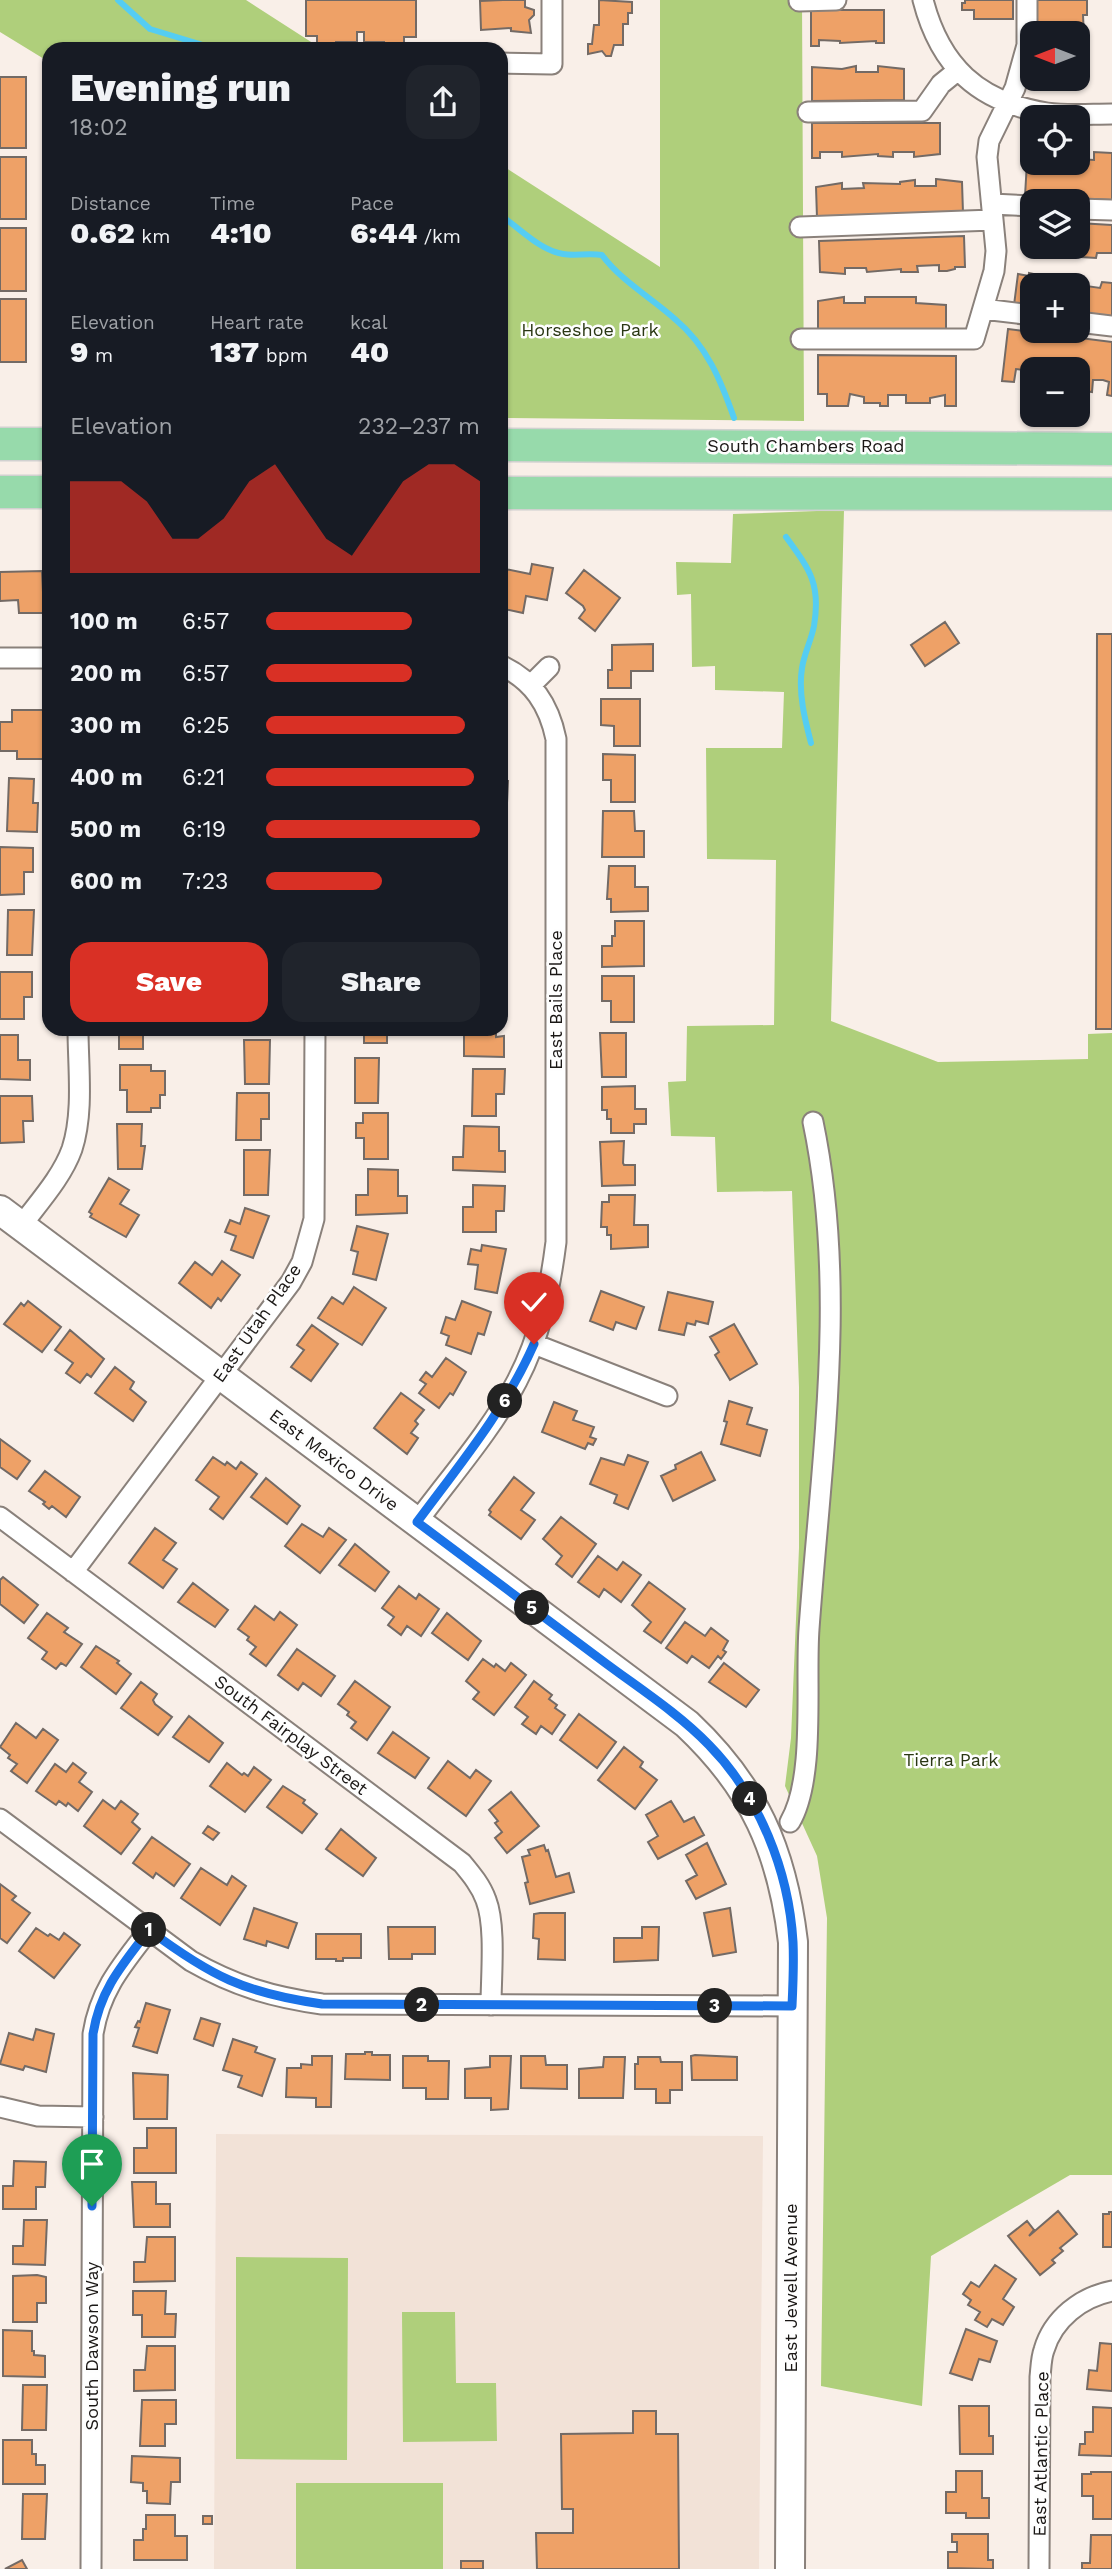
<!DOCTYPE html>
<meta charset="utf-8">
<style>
:root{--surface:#171b24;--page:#20242c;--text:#f1f3f6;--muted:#9ea1a6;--accent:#d93025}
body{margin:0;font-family:"Work Sans",sans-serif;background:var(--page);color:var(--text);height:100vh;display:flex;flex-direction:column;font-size:26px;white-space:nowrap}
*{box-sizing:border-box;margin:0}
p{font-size:23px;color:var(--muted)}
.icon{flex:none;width:38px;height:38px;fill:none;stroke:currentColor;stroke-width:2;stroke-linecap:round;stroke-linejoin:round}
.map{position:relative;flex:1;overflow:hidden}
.drawer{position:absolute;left:42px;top:42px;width:466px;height:994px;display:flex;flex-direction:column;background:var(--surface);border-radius:21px;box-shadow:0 2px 5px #0004}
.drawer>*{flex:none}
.needle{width:46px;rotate:270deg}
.fabs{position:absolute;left:1020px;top:21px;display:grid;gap:14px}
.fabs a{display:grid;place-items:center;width:70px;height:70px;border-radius:14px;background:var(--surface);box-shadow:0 2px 5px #0004;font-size:35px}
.pin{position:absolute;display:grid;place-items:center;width:60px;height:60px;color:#fff;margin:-72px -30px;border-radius:50% 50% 50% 0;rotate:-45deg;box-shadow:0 0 7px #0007}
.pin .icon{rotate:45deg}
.km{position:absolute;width:35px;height:35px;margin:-18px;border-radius:50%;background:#222;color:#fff;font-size:19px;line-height:35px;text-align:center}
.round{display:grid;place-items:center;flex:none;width:74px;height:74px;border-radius:21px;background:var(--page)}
.head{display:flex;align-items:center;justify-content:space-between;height:119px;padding:0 28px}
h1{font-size:38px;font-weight:800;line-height:52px}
.stats{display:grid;grid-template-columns:repeat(3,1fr);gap:10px;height:119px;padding:7px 28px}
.stats div{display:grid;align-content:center}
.stats b{font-size:30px;font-weight:800}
.stats small{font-size:19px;font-weight:400}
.stats p{font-size:19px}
.chart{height:196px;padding:14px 28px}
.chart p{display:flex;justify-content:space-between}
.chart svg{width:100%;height:126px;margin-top:7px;fill:var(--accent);opacity:.7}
.action{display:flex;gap:14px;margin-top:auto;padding:14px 28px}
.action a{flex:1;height:80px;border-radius:21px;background:var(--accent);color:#fff;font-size:28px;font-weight:800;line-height:80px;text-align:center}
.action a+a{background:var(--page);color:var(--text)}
ul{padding:0 28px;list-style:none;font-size:23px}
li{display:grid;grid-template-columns:112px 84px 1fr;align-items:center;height:52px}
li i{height:18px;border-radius:9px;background:var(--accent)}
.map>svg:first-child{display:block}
.built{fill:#f2e2d7}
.green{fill:#afcf7b}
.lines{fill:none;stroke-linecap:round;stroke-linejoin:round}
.stream{stroke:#55cdf3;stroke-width:6}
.building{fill:#eea167;stroke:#736a65;stroke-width:2}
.street-casing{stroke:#8a817b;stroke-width:23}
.secondary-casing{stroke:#8a817b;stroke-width:32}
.primary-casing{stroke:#d1d1d0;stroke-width:35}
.street{stroke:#fff;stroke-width:19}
.secondary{stroke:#fff;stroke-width:28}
.primary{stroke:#97daab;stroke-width:32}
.route-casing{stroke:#fff;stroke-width:14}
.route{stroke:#1a73e8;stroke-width:9}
.labels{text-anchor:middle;stroke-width:5;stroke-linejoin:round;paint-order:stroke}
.park-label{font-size:18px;fill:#2a3713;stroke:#fefefe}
.street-label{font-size:18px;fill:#1a1715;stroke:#fefefe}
</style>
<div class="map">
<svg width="1112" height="2569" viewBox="0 0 1112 2569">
<rect width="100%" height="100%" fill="#f9efe8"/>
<path class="built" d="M216 2134 763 2136 759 2569H214Z"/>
<path class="green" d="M0 0H246L322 49H49V62L0 32Z
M660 0H802L804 421 501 418 500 164 660 267Z
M844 510 831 1021 938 1062 1088 1059V1034L1112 1033V2175H1070L931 2256 922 2406 821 2386 827 1918 817 1856 785 1786 791 1738 799 1548V1387L792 1191 717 1192 715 1137 671 1136 668 1082 686 1081 687 1026 774 1025 776 860 707 859 706 748H782L784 692 715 690V666L692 667 691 594 677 595 676 562 731 563 733 514Z
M236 2257 348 2258 347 2460 236 2459Z
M402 2312H455L456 2383H496L497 2441 403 2442Z
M296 2483H443V2569H296Z"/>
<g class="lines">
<path class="stream" d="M118 0 150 29 216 49
M500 215C520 228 539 250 563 254 574 256 589 253 602 255 621 281 652 298 676 320 707 346 721 381 734 418
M786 537C810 570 821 584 814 626 811 641 804 654 802 668 798 693 805 720 811 743"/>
</g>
<path class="building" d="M306 0H416V37H404V49H384V42H364V32H357V42H336V49H317V36H306Z
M503 0H525V7L534 10V15L529 20 531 33 511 31V28L481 30 480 1Z
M599 0 632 2V13H628V24H623V45H614L611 56H606L602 51 588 54V44H592L594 25H599Z
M965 0H1013V19H974V10H962V3H965Z
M1036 0H1087V15H1083L1084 38H1078V33H1036Z
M811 10H884V43H876V41L840 43V41L819 40V46H811Z
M1078 47H1087L1083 58H1078Z
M856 66V72H878V66L904 69V100L812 101V67L842 69Z
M0 77H26V148H0Z
M44 109H49V172H44Z
M812 123H940V154L914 157V152H893V157L878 156V154L842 157V152H820V158H812Z
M1028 145H1032V163H1078V159L1094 160V152L1112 153V200L1025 196Z
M0 157H26V219H0Z
M936 179 962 182 963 213 817 218 816 187 842 183V189L864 188 863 183 900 184V182L915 180V186H936Z
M44 180H49V243H44Z
M1078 223 1112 225V253H1097L1096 258 1081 257V255H1045V253L1033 252 1034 247H1078Z
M0 228H26V291H0Z
M964 236 965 267H955V269L947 271H939V265L917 266 918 272H901V269L867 272 866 268H845V274L820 272 819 241Z
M44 251H49V305H44Z
M1029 273 1066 281V277L1080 279 1079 285 1100 288 1102 282 1112 283V317L1078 313V285H1032V307L1014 305 1018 274 1029 276Z
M844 297V303H865V297H916V303L946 305V331H818V301Z
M0 299H26V362H0Z
M44 314H49V367H44Z
M1008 329 1112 342V396L1107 395 1109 382 1103 380H1093L1092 392 1085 391 1086 387 1078 385V369H1032V385L1030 384 1031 371 1016 369 1014 382 1002 381Z
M818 355 956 356V406H945V395L930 398V403H906V395H888V406H880V403H864V397L850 394 848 406H827V394H818Z
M532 564 553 568 547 600 526 596 523 613 500 608 505 569 530 574Z
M584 570 620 598 595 631 579 618 585 610 583 606 566 593Z
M42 571 44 613H19L18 600 0 601V572Z
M945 622 959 643 925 666 911 645Z
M1097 634H1112V1029H1096Z
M653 644V671H631V688H608V670H612V645Z
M601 699H640V746H614V726L601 725Z
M12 710H44L43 759H17V751H0V722H12Z
M603 754 635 755V802H611V780H603Z
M9 778 34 779 33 803H38L37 832 7 831Z
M500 781H508L506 825H500Z
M603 811H634L635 831H644V857H602Z
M500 838H506L505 863H500Z
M0 847 33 848V872H24V894L0 895Z
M609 866H635V887H648V911L611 912V899H607Z
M500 896H507L505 941H500Z
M8 910H34L32 955H7Z
M615 921H644V966L602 967V946H612V936H615Z
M500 954H505V978H500Z
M0 972H32V997H24V1019H0Z
M602 976H634V1022H611V1001H602Z
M116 1029H143V1049H119V1032H116Z
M364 1029H387V1043H364Z
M464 1029H496V1037L504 1036V1057L464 1056Z
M600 1033H626V1077H602Z
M0 1035H18V1060H30V1080L0 1079Z
M244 1040H270L269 1084H245Z
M355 1058H379L378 1103H355Z
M120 1065H151V1071H165V1095H160V1108H151V1112H127V1090H120Z
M473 1069H505L504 1094H496V1116H472Z
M635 1086V1109H646V1124H634V1133H611V1119H607V1110H602V1087Z
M237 1093H269V1119H261V1140H236Z
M0 1096H32L33 1121H23L24 1142 0 1143Z
M363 1113H388V1159H364V1138H356V1123H363Z
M117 1124H142L141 1146H145L142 1169H118Z
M464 1126 499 1127V1151H505V1172L453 1170V1157H463Z
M624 1141 623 1163 624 1165H635V1185L602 1186 600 1142Z
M244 1150H270L268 1195H244Z
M368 1169 398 1170V1196H407V1213L356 1215V1195H368Z
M109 1178 129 1190 120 1204 139 1215 126 1237 90 1217 92 1214 89 1212Z
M473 1185 505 1186 504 1211H496V1232H463V1207H473Z
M609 1195H635L634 1225H648V1247L611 1249V1235H607V1227H601L602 1202H609Z
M245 1208 269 1216 253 1258 231 1250 236 1236 225 1232 230 1220 240 1224Z
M357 1226 388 1234 376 1280 353 1274 358 1252 351 1250Z
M482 1245 506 1249 497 1293 475 1289 478 1265 468 1264 471 1249 481 1251Z
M222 1261 240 1275 221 1301 218 1298 211 1308 179 1283 195 1262 212 1275Z
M354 1287 386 1308 362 1345 318 1318 332 1297 343 1304Z
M601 1291 644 1307 636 1329 616 1322 613 1330 590 1321Z
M668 1292 713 1302 708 1324 696 1321 695 1325 687 1323 684 1335 659 1330Z
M28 1301 61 1327 42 1352 4 1324 21 1303 24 1306Z
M462 1301 491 1312 484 1335 478 1333 471 1354 446 1345 449 1336 441 1333 446 1317 455 1320Z
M734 1324 757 1364 730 1380 715 1355 719 1352 710 1337Z
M312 1325 338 1344 311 1381 291 1367 304 1350 297 1345Z
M70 1330 104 1359 91 1377 87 1374 80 1383 66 1373 73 1363 55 1350Z
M446 1358 466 1372 453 1395 450 1393 439 1408 419 1393 426 1384 420 1380 426 1372 432 1377Z
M115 1367 134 1382 130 1389 146 1402 133 1421 95 1393Z
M401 1393 424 1410 415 1421 418 1424 411 1433 418 1438 407 1454 374 1428Z
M729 1401 752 1408 747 1424 767 1430 760 1456 721 1444 727 1422 724 1421Z
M554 1402 577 1411 573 1420 594 1427 590 1437 596 1439 593 1445 588 1443 585 1449 542 1432Z
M0 1439 30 1461 17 1479 0 1467Z
M701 1452 715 1480 673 1501 661 1476 676 1469 675 1465Z
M628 1455 648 1462 628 1509 614 1503 617 1495 590 1484 601 1458 624 1465Z
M213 1457 225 1465 227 1462 236 1469 241 1462 257 1474 223 1519 210 1509 219 1497 196 1480Z
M45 1471 80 1497 66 1517 52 1506 49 1509 43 1504 45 1502 29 1491Z
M514 1477 534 1493 521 1510 535 1520 521 1539 489 1515 491 1512 489 1510Z
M266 1478 300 1506 287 1524 251 1497Z
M561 1517 596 1544 572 1577 556 1564 562 1556 543 1539Z
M302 1524 323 1537 329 1528 346 1540 320 1573 285 1546Z
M155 1528 176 1543 163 1560 177 1569 163 1588 129 1563Z
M355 1544 389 1572 375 1591 339 1565Z
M598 1556 617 1570 623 1562 641 1575 621 1602 604 1589 599 1597 578 1582Z
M3 1577 38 1605 24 1623 0 1604V1580Z
M649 1582 685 1609 661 1643 644 1631 651 1622 632 1605Z
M193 1583 228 1610 215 1627 178 1602Z
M399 1586 416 1599 419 1594 439 1609 421 1636 407 1626 401 1635 388 1625 394 1617 382 1608Z
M255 1606 274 1620 280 1612 297 1625 266 1666 250 1654 256 1647 247 1640 249 1637 238 1629Z
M47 1613 68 1628 64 1632 82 1644 66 1666 61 1663 56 1669 42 1659 47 1652 28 1638Z
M447 1613 481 1641 468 1660 432 1633Z
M685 1622 705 1636 711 1628 728 1641 723 1650 726 1652 721 1659 718 1656 709 1668 692 1656 687 1663 666 1648Z
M96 1646 119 1661 117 1663 131 1674 116 1694 81 1667Z
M297 1649 335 1676 321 1696 303 1683 298 1690 278 1675Z
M483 1659 494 1667 496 1664 505 1671 511 1663 526 1675 494 1715 473 1699 479 1692 466 1681Z
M724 1663 759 1690 746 1707 709 1682Z
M355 1681 390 1707 367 1740 351 1728 356 1722 347 1715 349 1712 338 1704Z
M534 1681 552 1695 549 1699 557 1705 555 1708 565 1715 552 1734 541 1726 536 1734 522 1724 528 1717 515 1707Z
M141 1682 157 1694 153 1700 155 1704 172 1717 158 1735 121 1708Z
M579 1714 616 1742 597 1768 560 1740Z
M189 1716 223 1743 209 1762 173 1737Z
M16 1723 36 1738 43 1729 58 1740 27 1783 11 1771 17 1764 8 1758 10 1755 0 1747Z
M393 1732 429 1758 415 1778 378 1753Z
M624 1747 643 1762 640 1767 657 1780 635 1809 598 1780Z
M448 1761 470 1778 476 1770 491 1781 466 1816 428 1788Z
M73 1763 86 1773 79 1782 92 1792 78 1811 68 1803 66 1806 59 1801 56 1805 36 1791 55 1764 66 1772Z
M227 1763 242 1775 244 1773 248 1776 254 1767 271 1780 245 1812 210 1786Z
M283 1786 305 1800 303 1803 317 1814 302 1833 267 1807Z
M511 1792 539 1826 507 1853 495 1838 502 1832 495 1823 498 1821 489 1810Z
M103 1800 115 1809 121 1801 138 1814 132 1822 140 1829 121 1854 84 1826Z
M671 1801 684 1822 694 1817 704 1835 658 1859 648 1842 658 1836 646 1815Z
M208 1826 219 1833 213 1840 203 1833Z
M341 1829 376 1858 363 1876 326 1849Z
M152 1837 190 1864 174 1886 156 1873 153 1878 133 1863Z
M707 1843 726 1884 696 1899 686 1881 697 1875 686 1855Z
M544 1845 546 1851 548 1850 556 1877 569 1873 574 1892 530 1904 525 1883 528 1882 522 1857 530 1855 528 1850Z
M201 1868 227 1885 232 1876 246 1886 220 1925 181 1898Z
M0 1884 16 1896 12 1900 30 1913 7 1943 0 1938Z
M254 1908 297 1923 288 1948 267 1941 266 1946 244 1939Z
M730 1908 736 1952 713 1956 704 1913Z
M540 1913H565V1960L538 1959 539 1939 533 1938 534 1914Z
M388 1927H435V1954H412V1959H389Z
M642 1927H659L658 1960 614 1962V1938H642Z
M36 1928 48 1936 50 1934 59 1940 64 1933 80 1945 54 1978 19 1951Z
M316 1934H361V1958H343V1961H336V1959H316Z
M146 2003 170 2010 157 2053 133 2046 139 2028 135 2027 138 2021 140 2022Z
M201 2018 220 2024 213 2046 194 2039Z
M36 2029 54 2034 46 2072 25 2066 23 2070 0 2064 9 2033 33 2040Z
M233 2039 257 2047 255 2052 275 2059 262 2096 238 2087 242 2076 223 2070Z
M365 2052H372V2055H390V2080L345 2079 346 2054H365Z
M695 2055 737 2057V2080H692L691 2056Z
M312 2056H332L331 2107H316V2098L286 2097 287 2068H301V2064L312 2065Z
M403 2056H428V2061H449L448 2099H426V2088H403Z
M490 2056H511L508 2109 491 2110V2098H465V2069L490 2067Z
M521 2056H545L546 2065H567V2089L521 2088Z
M604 2057H625L623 2098H579V2069L603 2067Z
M638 2057H660L661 2062H682V2090H670V2103H656V2089H635V2064H638Z
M133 2073 168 2075 167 2119H134Z
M147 2128H176V2173H134V2148H147Z
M14 2161 46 2162 45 2187H36V2209H3V2186H13Z
M132 2182H156V2204H170V2227H134Z
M1058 2211 1077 2234 1060 2248 1063 2251 1052 2260 1055 2263 1040 2275 1008 2236 1027 2221 1034 2230 1029 2236Z
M1109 2212H1112V2247H1103V2214H1109Z
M24 2220H47L45 2265 13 2264V2246H23Z
M147 2237H175V2281L134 2282V2262H145Z
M995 2265 1016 2279 1003 2299 1014 2307 1003 2325 992 2319 987 2327 975 2320 980 2312 968 2305 971 2300 963 2294 971 2282 979 2287Z
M37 2275 46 2277V2303H37V2322H13V2276Z
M133 2291H166L165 2314H176L175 2337H142V2315H133Z
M966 2329 997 2341 990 2362 979 2359 972 2380 950 2373Z
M3 2330 32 2331V2351H34V2355L45 2356V2377L3 2376Z
M1100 2343 1112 2344V2391L1087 2389 1089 2370 1097 2371Z
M147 2346H175V2390L134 2391V2370H145Z
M23 2385H47L46 2430H22Z
M142 2400H176V2424H165V2446H140Z
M959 2406H989V2436H993V2454H960Z
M1093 2407 1112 2408V2456L1079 2455 1080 2444H1085V2432H1093Z
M633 2411H656V2434H678L679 2569H537L536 2533H573V2509H562L561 2434 633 2433Z
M3 2440H32V2454H36V2465H45V2484H3Z
M132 2456 180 2458V2482H171L170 2504 147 2503V2491H143V2483L131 2482Z
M956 2471H982V2498H989V2518H966V2513H946V2492H956Z
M1091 2472H1112V2519H1093V2496H1082V2474H1091Z
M23 2494H47L45 2539H22Z
M146 2515H175V2536H187V2560H134V2540H143V2529H146Z
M203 2516H212V2524H203Z
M952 2534H988V2560H993V2569L948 2568V2552H957V2542H952Z
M1091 2535H1112V2569H1082V2563H1090Z
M22 2560 27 2569H5Z
M461 2561H483V2569H461Z"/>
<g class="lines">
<g class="street-casing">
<path id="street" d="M923 0C940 66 978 102 1047 113 1067 116 1091 114 1112 114
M799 1 836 0
M500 63 552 64V0
M808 112 922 111 941 84 957 71
M992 204 1032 206
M1078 209 1112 210
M800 227 993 220
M983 309 1032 315
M1078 322 1112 326
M801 339H974L994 271 996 251 987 157 989 141 1015 88 1027 45V0
M0 658H49
M531 685 549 667
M21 1226C39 1202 62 1177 72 1149 84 1112 78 1067 78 1029
M534 1344 667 1396
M0 1517 462 1863C472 1875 481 1886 486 1900 496 1926 491 1976 491 2005
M417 1522C451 1476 491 1431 517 1381 540 1337 550 1290 556 1242V739C549 705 533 680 500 665
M73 1572 291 1282 302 1262 314 1219 315 1029
M0 1819 191 1961C235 1986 272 1997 322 2004L792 2006
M790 1822C816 1778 805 1682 809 1629 821 1461 848 1289 813 1122
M0 2107 38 2116 93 2117
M91 2569 93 2034C100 1990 122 1965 149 1930
M1039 2569 1040 2377C1041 2368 1041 2358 1044 2350 1053 2319 1081 2297 1112 2291"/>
</g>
<g class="secondary-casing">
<path id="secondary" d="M0 1210 687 1724C754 1787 782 1850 793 1942L790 2569"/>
</g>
<g class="primary-casing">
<path id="primary" d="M0 444H49
M500 445 1112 449
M0 492H49
M500 493 1112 494"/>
</g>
<use href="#street" class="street"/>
<use href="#secondary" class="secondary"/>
<use href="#primary" class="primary"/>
</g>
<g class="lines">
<g class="route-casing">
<path id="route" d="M92 2206 93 2034C100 1990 122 1965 149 1930 211 1976 244 1993 322 2004L792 2006C793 1985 794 1963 793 1942 789 1871 759 1796 709 1745 677 1712 637 1687 600 1659 539 1613 478 1568 417 1522 460 1464 505 1410 534 1344"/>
</g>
<use href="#route" class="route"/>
</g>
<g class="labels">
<g class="park-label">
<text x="590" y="336">Horseshoe Park</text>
<text x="951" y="1766">Tierra Park</text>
</g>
<g class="street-label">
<text x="806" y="452">South Chambers Road</text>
<text transform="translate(556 1000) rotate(-90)" y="6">East Bails Place</text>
<text transform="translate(257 1323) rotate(-55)" y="6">East Utah Place</text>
<text transform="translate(334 1460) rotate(37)" y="6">East Mexico Drive</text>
<text transform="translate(291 1735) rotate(37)" y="6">South Fairplay Street</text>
<text transform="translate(791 2288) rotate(-90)" y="6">East Jewell Avenue</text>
<text transform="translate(92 2346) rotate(-90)" y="6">South Dawson Way</text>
<text transform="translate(1041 2454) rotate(-89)" y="6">East Atlantic Place</text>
</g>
</g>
</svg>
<div class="fabs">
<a><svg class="needle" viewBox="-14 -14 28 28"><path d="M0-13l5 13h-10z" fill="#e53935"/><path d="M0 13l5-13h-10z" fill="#9ea1a6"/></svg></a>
<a><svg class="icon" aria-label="locate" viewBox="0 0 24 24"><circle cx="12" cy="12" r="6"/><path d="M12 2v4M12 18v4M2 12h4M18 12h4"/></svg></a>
<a><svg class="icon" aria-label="layers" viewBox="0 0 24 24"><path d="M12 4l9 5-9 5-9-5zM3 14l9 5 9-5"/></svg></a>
<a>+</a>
<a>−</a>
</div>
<div class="pin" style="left:92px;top:2206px;background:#1e9e55"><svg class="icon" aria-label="arrive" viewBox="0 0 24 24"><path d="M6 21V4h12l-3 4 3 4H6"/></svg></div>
<div class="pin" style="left:534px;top:1344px;background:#d93025"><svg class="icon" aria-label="check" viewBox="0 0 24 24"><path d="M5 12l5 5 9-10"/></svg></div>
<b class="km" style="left:149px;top:1930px">1</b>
<b class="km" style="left:422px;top:2005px">2</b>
<b class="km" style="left:715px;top:2006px">3</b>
<b class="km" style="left:750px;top:1799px">4</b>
<b class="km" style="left:532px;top:1608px">5</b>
<b class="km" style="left:505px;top:1401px">6</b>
<section class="drawer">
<div class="head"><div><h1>Evening run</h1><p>18:02</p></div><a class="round"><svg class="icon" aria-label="share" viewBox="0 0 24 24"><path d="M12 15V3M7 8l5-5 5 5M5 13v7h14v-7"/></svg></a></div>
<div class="stats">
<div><p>Distance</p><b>0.62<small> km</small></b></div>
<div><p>Time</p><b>4:10</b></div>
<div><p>Pace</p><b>6:44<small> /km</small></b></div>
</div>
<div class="stats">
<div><p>Elevation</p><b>9<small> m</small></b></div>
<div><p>Heart rate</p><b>137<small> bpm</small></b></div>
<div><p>kcal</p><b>40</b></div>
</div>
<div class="chart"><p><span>Elevation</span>232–237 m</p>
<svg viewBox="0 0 160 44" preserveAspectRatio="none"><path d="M0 44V12L10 12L20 12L30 19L40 32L50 32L60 25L70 12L80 6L90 19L100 32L110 38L120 25L130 12L140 6L150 6L160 12V44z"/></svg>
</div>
<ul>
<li><b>100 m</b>6:57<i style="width:68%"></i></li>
<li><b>200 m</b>6:57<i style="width:68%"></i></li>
<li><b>300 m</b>6:25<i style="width:93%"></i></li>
<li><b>400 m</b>6:21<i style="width:97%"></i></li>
<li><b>500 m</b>6:19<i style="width:100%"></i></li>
<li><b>600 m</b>7:23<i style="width:54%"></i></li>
</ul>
<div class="action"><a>Save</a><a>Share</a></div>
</section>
</div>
